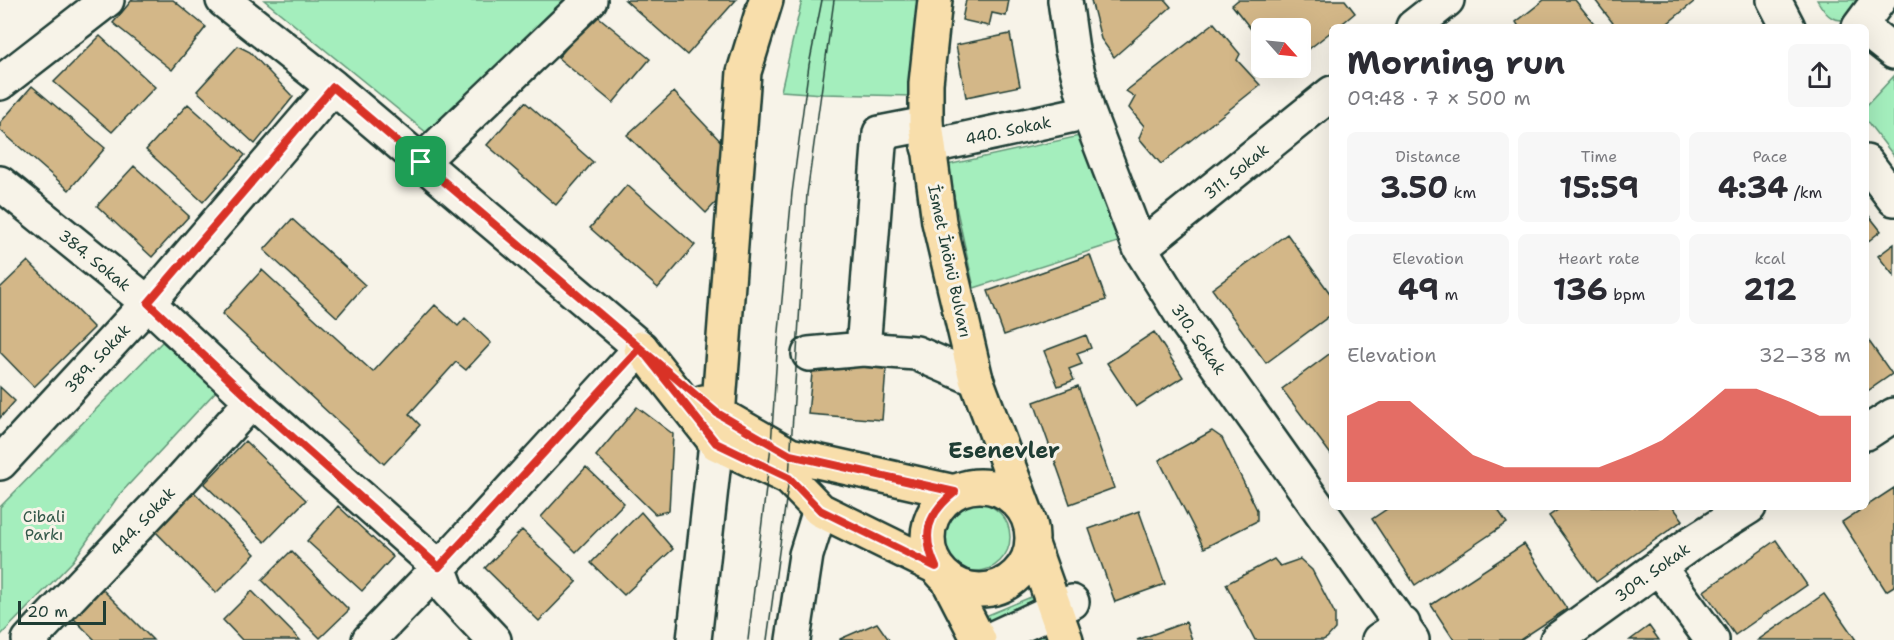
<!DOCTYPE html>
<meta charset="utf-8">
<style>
:root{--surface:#fff;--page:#f7f7f7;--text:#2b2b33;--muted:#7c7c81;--accent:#d93025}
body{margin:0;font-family:"Shantell Sans",sans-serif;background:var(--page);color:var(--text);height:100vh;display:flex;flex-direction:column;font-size:22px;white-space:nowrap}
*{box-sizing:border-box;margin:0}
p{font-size:20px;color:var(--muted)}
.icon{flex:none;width:33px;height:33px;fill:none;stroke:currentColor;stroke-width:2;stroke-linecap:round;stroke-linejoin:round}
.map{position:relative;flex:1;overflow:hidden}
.drawer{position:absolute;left:1329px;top:24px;width:540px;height:486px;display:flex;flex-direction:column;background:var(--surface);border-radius:9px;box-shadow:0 6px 24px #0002}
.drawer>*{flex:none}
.needle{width:39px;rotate:117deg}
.controls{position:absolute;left:1251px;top:18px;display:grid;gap:12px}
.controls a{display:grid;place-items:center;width:60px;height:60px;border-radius:9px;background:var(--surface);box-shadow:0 6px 24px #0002;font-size:30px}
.scale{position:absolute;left:18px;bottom:15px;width:88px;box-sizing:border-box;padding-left:6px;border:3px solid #1f3d34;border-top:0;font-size:16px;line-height:21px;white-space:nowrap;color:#1f3d34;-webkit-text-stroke:4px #f7f3e8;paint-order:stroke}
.pin{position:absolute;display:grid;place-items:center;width:51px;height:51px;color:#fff;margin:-26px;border-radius:12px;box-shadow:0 3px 9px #0006}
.round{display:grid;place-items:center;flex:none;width:63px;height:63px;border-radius:9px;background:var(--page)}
.overview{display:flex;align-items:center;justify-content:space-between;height:102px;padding:0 18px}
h1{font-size:33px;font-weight:700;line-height:45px}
.figures{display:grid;grid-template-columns:repeat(3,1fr);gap:9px;height:102px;padding:6px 18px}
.figures div{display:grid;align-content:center;border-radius:9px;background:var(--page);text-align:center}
.figures b{font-size:30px;font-weight:700}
.figures small{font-size:16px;font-weight:400}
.figures p{font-size:16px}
.chart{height:168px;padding:12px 18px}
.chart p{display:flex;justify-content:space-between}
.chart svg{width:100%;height:108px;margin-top:6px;fill:var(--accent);opacity:.7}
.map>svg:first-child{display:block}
.green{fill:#a4eebd;stroke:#629678;stroke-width:1.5}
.building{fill:#d3b788;stroke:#1f3d34;stroke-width:1.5}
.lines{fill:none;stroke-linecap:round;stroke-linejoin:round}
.minor-casing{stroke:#1f3d34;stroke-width:38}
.major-casing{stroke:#1f3d34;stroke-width:38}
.minor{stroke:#f7f3e8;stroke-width:33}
.major{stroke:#f8deab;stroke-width:33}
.tram{stroke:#1f3d34;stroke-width:1.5}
.route-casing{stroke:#fff;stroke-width:12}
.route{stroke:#d93025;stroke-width:8}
.labels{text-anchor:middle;stroke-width:6;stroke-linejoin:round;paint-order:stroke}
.street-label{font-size:16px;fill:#1f3d34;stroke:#f7f3e8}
.park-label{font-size:16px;fill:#335849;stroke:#f7f3e8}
.district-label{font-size:22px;font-weight:bold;fill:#1f3d34;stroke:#f7f3e8}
</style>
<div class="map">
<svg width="1894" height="640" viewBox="0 0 1894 640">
<rect width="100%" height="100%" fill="#f7f3e8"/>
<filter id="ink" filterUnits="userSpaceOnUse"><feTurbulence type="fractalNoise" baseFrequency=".0167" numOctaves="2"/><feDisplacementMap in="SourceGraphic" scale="12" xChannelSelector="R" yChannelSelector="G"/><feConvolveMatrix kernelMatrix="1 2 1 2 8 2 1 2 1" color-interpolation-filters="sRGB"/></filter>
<g filter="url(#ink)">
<path class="green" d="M264 0H569L427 133Z
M802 0H922L912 96 823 94 781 91Z
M1817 0H1872L1857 20C1834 21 1829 21 1817 0Z
M1894 76V156L1866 120V106Z
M1084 135 1121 241 974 288 947 165Z
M162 342 218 389 119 495 73 561 0 636V507Z
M942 537a34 34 0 1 1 68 0a34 34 0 1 1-68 0Z
M1031 597 1045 640H996L983 617Z"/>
<path class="building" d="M132 0H173L206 27 172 70 113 23Z
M625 0H736L687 55Z
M966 0H1009L1006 16 992 13 989 26 962 20Z
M1091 0H1165L1171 7 1114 57 1101 39Z
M1238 0H1345L1355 13 1338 27H1332V31L1300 56V28H1262V43L1232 5Z
M1544 0H1575L1597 27H1519L1516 22Z
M1595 0H1694L1695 1 1663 27H1616Z
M595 14 650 59 613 103 558 58Z
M1214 23 1240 54 1237 60 1260 85 1161 164 1139 138 1144 126 1129 108 1135 97 1126 91Z
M1010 34 1020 86 966 97 956 45Z
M100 36 155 87 112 132 54 82Z
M238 46 250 52 293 97 255 144 197 91Z
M32 86 105 148 69 190 0 130V123Z
M674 92 726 147 720 198 706 213 627 135Z
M525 102 593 162 556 205 487 145Z
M188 104 245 155 203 202 146 150Z
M134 166 189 216 152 257 97 206Z
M627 185 695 245 658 288 590 228Z
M1866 212 1881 231 1866 243Z
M292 219 365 285 337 317 264 250Z
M1287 234 1332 296V314L1266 363 1212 289Z
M1894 244V276L1878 256Z
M1090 255 1106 300 1004 335 988 291Z
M28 261 94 328 34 387 0 352V288Z
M262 270 373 372 435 305 458 326 465 318 491 343 466 370 456 362 409 414 420 425 384 464 222 314Z
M1154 332 1183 377 1136 407 1107 363Z
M1086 335 1091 348 1077 353 1082 364 1069 369 1074 380 1058 386 1044 351Z
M1866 337 1892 374 1866 392Z
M1332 352V456L1282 389Z
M813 363 886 369 882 420 808 414Z
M1078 386 1114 488 1070 504 1034 402Z
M0 387 15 401 0 418Z
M637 407 673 434 669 511 655 514 596 456Z
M1212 431 1222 438 1257 510V521L1204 548 1159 460Z
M245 441 306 500 265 542 204 484Z
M586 467 624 503 576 552 541 517Z
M1894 488V586L1886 591 1842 522Z
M191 489 255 554 216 593 152 528Z
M338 506 393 557 362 591 307 541Z
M1390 507H1496L1507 523 1415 585 1372 519Z
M1562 507H1673L1683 520 1596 582 1549 516Z
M1139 511 1165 584 1115 602 1089 529Z
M641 512 673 549 624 595 591 563Z
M522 530 577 582 539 621 485 568Z
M1776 540 1807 585 1735 635 1704 591Z
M1524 544 1567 609 1520 640H1454L1431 605Z
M291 551 349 610 320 638 262 580Z
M1274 559 1280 566 1300 559 1312 570 1335 614V629L1327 638 1323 640H1255L1226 584Z
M102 589 153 640H95L73 618Z
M252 591 300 640H242L223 620Z
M1824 594 1856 640H1758Z
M1186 622 1192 640H1137Z
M877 623 889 640H840V639Z
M1649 626 1659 640H1630Z"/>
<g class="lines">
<g class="minor-casing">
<path id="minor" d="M223 0 333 87 641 348 455 551 369 640
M1065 0 1072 50 1088 112 1140 248 1185 320 1412 640
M1774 0 1788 27
M1413 27 1447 0
M1859 27 1879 0
M1866 30 1894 52
M0 83 107 0
M928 147 1088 112
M421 162 590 0
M1866 162 1894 199
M0 183 148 303 252 401 439 567 448 591 494 640
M1140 248 1332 93
M863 349 880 133 926 124
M809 354 863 349 916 353 976 379
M1866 433 1894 415
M0 463 148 303 333 87
M1659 567 1712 640
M29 640 181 480 252 401
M694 640 716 443
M793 640 806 555 820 510
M989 640 1072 602
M1379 640 1403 624
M1557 640 1693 542 1749 507"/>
</g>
<g class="major-casing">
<path id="major" d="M935 0 926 83V124L939 222 976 379 1026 513
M641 348 716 443 789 478 820 510 936 567
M704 402 717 413 790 455 955 492
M716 443 744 72 766 0
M928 538a52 52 0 1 1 104 0a52 52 0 1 1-104 0Z
M1032 544 1066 640
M948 580 979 640"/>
</g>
<use href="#minor" class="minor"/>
<use href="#major" class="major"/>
<path class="tram" d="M748 640 771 446 777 353 792 193 809 65 822 0
M767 640 789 478 807 194 834 0"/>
</g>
</g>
<g class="lines" filter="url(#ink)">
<g class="route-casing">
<path id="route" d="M421 162 333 87 148 303 252 401 439 567 640 348 717 413 790 455 955 492C927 514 921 535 936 567L820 510 789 478 716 443 640 348 421 162"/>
</g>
<use href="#route" class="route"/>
</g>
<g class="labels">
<g class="street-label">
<text transform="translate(1008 130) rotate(-12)" y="6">440. Sokak</text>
<text transform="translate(1236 171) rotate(-39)" y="6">311. Sokak</text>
<text transform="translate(95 260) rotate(39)" y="6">384. Sokak</text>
<text transform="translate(950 261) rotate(78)" y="6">İsmet İnönü Bulvarı</text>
<text transform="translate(1199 339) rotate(55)" y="6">310. Sokak</text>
<text transform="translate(97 358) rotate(-47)" y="6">389. Sokak</text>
<text transform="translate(142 521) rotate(-47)" y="6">444. Sokak</text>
<text transform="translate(1652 572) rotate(-36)" y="6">309. Sokak</text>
</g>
<g class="park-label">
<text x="44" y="522">Cibali<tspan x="44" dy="18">Parkı</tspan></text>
</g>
<g class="district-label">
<text x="1004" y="458">Esenevler</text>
</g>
</g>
</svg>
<div class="controls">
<a><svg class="needle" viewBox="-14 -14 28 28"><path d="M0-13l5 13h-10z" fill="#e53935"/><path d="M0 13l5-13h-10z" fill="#7c7c81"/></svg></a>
</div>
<div class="scale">20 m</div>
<div class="pin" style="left:421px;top:162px;background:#1e9e55"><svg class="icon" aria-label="arrive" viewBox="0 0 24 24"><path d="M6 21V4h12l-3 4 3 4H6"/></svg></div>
<section class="drawer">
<div class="overview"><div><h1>Morning run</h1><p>09:48 · 7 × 500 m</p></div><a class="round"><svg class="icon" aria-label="share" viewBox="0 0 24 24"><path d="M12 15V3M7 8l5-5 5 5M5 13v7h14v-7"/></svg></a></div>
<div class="figures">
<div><p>Distance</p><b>3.50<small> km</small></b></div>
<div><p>Time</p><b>15:59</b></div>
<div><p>Pace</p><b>4:34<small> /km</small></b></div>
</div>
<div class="figures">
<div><p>Elevation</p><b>49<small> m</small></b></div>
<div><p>Heart rate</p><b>136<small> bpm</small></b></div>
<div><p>kcal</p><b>212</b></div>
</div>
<div class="chart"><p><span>Elevation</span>32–38 m</p>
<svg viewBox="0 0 160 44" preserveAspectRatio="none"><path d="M0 44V17L10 11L20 11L30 22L40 33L50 38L60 38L70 38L80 38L90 33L100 27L110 17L120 6L130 6L140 11L150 17L160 17V44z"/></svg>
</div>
</section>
</div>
